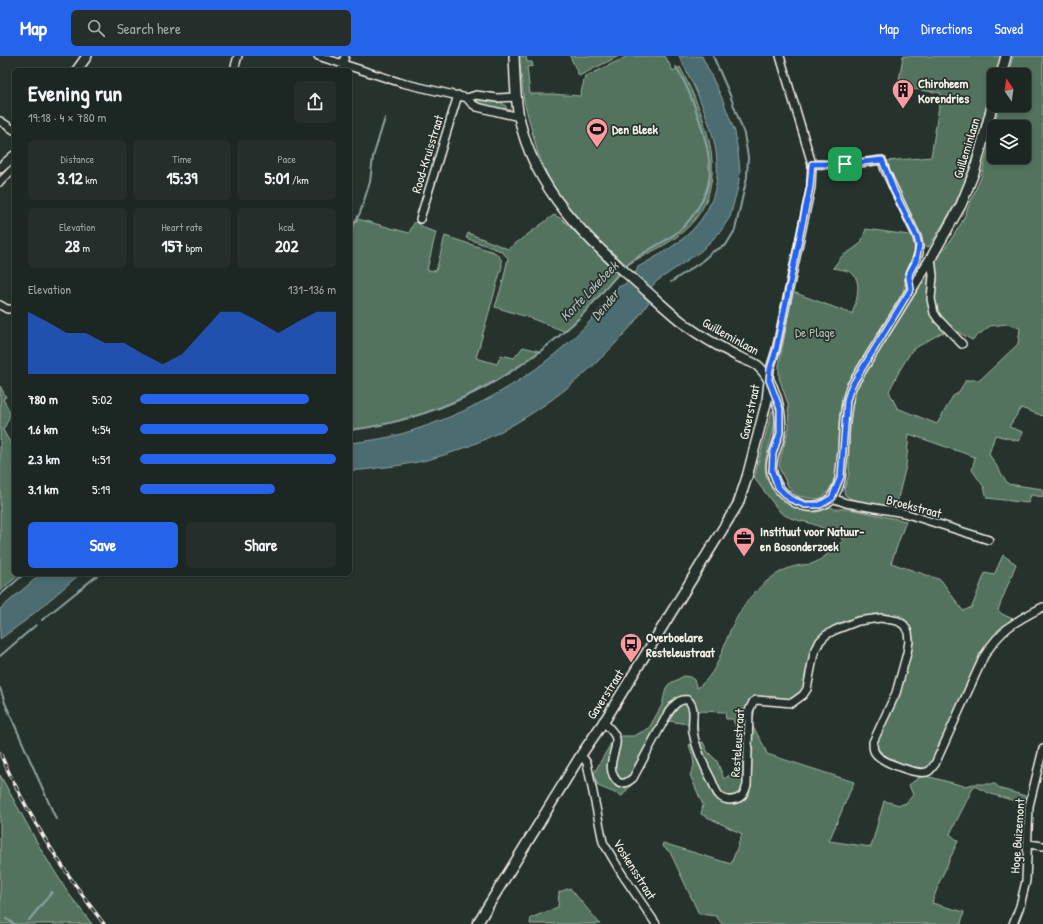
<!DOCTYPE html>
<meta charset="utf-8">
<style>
:root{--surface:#1c2622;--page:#252e2a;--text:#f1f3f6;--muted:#a0a5a5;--line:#3a4340;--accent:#2563eb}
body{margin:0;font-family:"Patrick Hand",sans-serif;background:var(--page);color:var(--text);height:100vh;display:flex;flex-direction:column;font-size:15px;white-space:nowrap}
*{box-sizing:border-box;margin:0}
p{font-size:13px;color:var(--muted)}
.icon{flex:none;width:22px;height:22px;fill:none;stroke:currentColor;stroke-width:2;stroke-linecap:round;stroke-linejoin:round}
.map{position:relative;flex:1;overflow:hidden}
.sheet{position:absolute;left:12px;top:12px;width:340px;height:508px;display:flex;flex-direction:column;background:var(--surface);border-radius:6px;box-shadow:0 2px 6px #0003,0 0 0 1px var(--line)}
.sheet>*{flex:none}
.needle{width:26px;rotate:347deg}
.tools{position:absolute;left:987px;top:12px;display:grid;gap:8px}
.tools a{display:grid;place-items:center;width:44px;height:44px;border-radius:6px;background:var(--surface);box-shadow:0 2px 6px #0003,0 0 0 1px var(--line);font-size:20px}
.pin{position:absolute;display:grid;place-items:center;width:34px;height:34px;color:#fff;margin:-17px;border-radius:8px;box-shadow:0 2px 6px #0006}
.round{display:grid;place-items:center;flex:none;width:42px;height:42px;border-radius:6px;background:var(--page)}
.head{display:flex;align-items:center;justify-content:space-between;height:68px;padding:0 16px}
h1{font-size:22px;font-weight:700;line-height:30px}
.figures{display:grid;grid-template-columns:repeat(3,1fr);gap:6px;height:68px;padding:4px 16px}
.figures div{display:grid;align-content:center;border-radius:6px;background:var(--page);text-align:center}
.figures b{font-size:17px;font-weight:700}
.figures small{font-size:11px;font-weight:400}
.figures p{font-size:11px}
.chart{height:112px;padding:8px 16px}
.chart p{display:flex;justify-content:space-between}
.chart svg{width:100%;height:72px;margin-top:4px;fill:var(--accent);opacity:.7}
.button{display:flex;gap:8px;margin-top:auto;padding:8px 16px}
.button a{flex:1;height:46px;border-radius:6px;background:var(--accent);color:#fff;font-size:16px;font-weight:700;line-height:46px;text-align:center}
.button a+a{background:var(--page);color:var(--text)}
ul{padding:0 16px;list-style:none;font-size:13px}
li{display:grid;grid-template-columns:64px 48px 1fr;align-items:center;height:30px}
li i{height:10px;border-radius:5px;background:var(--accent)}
header{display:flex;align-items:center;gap:24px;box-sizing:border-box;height:56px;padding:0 20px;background:var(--accent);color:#fff}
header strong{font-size:19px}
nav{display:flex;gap:22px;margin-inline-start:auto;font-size:14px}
.search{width:280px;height:36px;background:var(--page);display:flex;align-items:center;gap:10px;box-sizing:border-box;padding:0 14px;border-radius:6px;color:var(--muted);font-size:15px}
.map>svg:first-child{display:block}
.green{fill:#52735e;stroke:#a3b2a3;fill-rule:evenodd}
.water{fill:#4b6d72;stroke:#8fa2a1}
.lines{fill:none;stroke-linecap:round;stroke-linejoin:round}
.stream{stroke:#8fa2a1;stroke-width:2}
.street-casing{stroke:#f4f1e8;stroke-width:10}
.secondary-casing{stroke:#f4f1e8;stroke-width:12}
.street{stroke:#26332d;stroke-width:7}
.secondary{stroke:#26332d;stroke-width:9}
.rail-casing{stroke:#f4f1e8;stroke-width:3.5}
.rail{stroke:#26332d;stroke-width:2;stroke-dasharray:6;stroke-linecap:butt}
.route-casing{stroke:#fff;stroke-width:8}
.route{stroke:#2563eb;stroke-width:5}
.labels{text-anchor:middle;stroke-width:3.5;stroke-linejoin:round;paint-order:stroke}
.poi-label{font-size:13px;font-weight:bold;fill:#f4f1e8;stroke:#26332d;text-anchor:start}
.street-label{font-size:13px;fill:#f4f1e8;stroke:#26332d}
.park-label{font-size:13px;fill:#b3bfb1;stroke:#26332d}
.water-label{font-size:14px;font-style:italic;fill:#b0bcb9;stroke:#26332d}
</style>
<header>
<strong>Map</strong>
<div class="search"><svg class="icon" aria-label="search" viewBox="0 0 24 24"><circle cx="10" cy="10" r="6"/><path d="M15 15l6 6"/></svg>Search here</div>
<nav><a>Map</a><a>Directions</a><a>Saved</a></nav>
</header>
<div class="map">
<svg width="1043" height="868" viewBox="0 0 1043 868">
<rect width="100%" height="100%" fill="#26332d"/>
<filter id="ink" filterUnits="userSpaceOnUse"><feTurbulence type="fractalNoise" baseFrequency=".025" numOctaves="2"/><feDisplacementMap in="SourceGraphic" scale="8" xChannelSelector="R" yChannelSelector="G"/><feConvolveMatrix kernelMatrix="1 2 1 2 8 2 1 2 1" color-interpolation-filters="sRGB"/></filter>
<g filter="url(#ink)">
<path class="green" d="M519 0H526L527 6H532L533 10 527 11 530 38H550L580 40 585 21 628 0H665L673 15 680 11C708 66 738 137 675 182 660 193 643 199 627 209L594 180 567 149 551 127 538 98 524 45Z
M570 0H619L579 20Z
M903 0H1001L996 19H994V26L968 119 954 150 929 191 922 189 887 112V105L931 101 941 37 898 31Z
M1013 0H1043V360L1021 352 1009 371 1023 376 1019 385 995 379 989 398 1008 428 1043 433V441L1031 439 1028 447 987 442 984 431 972 414 975 401 909 378 906 410 895 454 853 444 845 439 844 434 849 418V365L851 345 855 329 848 327 842 341 839 363 837 414 833 427 828 436 819 443 807 442 798 440 789 432 780 414 779 408 789 371 788 348 779 322V309L793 236 852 258C856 246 863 227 852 217 848 214 838 213 833 212L842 200 852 194 861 187 866 173 909 179 914 182C922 201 904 218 903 238L909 243 950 185 962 166 981 121 999 49H1024V19H1008ZM994 71H1024V101H994ZM1007 268 1020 272 1018 288 980 324H966L958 337 953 340 937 368 897 352 889 335 901 312 912 294 941 277 956 275 972 284 990 270Z
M478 42C488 43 502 43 507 52L499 55 478 48 476 44Z
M554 159 562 163 618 219C601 238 584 259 564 275L530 262 495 251 502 229 508 202 501 195 466 182 468 177 508 193Z
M358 163 409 177 414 167 418 164 419 168 426 173 436 176 427 214 436 215 445 180 494 196C500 200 502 203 502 210L476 302 497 308 501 299 514 302 523 291 539 295C487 339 418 366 350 374V176Z
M0 330 6 341 3 343C12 358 11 359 3 374L14 393V518H20L0 535Z
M772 355H774C777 361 774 369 773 376 764 407 757 422 785 446 792 453 806 457 816 456 821 456 827 452 831 451L834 453H849L906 465 891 507 941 524 963 555 972 551 985 517 994 519 1003 499 1016 508 998 554 1002 558 1013 563 1003 570 994 581 935 703C932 706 930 711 926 712 916 717 887 703 880 695 877 692 876 690 876 686L900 632 914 585 909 571 902 560C879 554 827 564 815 586 807 601 807 619 805 634L796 642 788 645 751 643 747 650 755 652 752 669 764 690 767 698 854 726 829 785 871 791 884 745 900 749 906 747 913 739 909 729 917 723 923 720 930 721 964 730 974 728H995L1001 733 1026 740 1025 748 991 738 974 730 950 778 958 785 939 827 932 847 964 856 961 868H722L716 860 699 858 670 796 662 790 663 787 731 808 742 778 701 758 703 749 690 719 694 710 693 701 689 689 703 686 707 695 717 705 724 723 733 717 738 706 741 690 733 663H726L725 656 697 655 698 679 690 678 689 670 687 668 669 665 681 647 675 641 671 646 635 715 633 727 622 740 598 730 594 717 613 684 621 680H634L649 672 662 649 666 632 669 628 684 620 690 621 694 624 697 632C717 618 721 596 730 575 736 561 745 547 755 536 768 523 783 511 802 509 805 508 808 509 811 508 823 504 833 493 843 485L839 479 834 482C817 462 796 469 780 456L754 422Z
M0 719 43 797 69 838 92 868H0Z
M570 832 600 868H530L531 862 558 851 559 836Z"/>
<path class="water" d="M679 0H702L722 42 735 76 739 104 740 116 738 131 730 161 720 176 701 195 657 225 643 240 649 246C641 257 634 268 625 277 565 345 478 402 386 411 375 412 362 415 350 414V387C367 385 384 383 401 378 485 354 567 303 618 231 628 228 635 220 638 211 652 203 667 195 680 185 747 132 709 61 679 0Z
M41 518H80L25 565 0 583V553Z"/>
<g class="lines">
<path class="stream" d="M350 174 360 157 370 126 373 101 385 62
M624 212C641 195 663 189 680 174 693 162 706 142 709 124 714 96 691 35 676 11
M671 226 701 206 712 196 726 189 735 174 747 121 748 101 744 78 730 39 713 0
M350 374C434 364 512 324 574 267 591 251 605 232 621 215
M0 539 24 518
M42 564 99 518
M0 600 36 569
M0 632 5 647 56 763
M6 863 15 868
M29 864 52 836"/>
<g class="street-casing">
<path id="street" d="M318 0 402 27 467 42 476 39 497 42 517 41
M234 14 238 0
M341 14 345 0
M467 42 471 47 477 51 519 61
M0 65 14 74
M812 108 845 109 882 104 885 114 917 181 919 190V197L909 221 911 233
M0 126 14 112
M420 163 458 39
M931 202 933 220 931 243 934 257 938 263 962 288
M0 249 7 253H14
M769 324 770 313 776 294 811 131 812 108 780 0
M832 442 846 447 904 457 989 484
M603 665C607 670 613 675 615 680 621 692 601 711 619 727 625 728 628 726 633 722L668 657C673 650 679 642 688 644 697 653 691 665 693 676 696 694 704 710 712 725 714 730 716 736 719 739 723 744 730 745 736 743 743 741 745 736 747 729L749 655 753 646 756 644 792 647 803 639 807 633 814 597 820 585 826 579 835 574 858 565 881 562 898 565 904 569 908 576 909 585 907 597 896 637 873 686C873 691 873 695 876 698 882 706 920 721 929 715 931 714 933 710 935 708L984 600C1001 573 1015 565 1043 551
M581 699 587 707 603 786 622 818 656 868
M1028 788 1043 790
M1013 868 1020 850 1026 825 1029 750 1043 693"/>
</g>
<g class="secondary-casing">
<path id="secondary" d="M514 0C515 20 515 41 519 61 534 135 588 184 642 231 657 244 671 258 686 269 702 282 721 291 739 301 745 304 753 306 758 310 774 324 783 357 780 377 779 390 769 402 772 416 775 436 799 455 820 449 824 448 831 444 832 441 842 429 841 410 843 396 844 374 845 352 851 331L931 202 961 149 975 114 994 43
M77 14 87 0
M1001 19 1006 0
M0 112 14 100
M477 868 581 699 607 661 738 448 747 421 767 344 769 326"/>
</g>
<use href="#street" class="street"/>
<use href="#secondary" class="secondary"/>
<g class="rail-casing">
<path id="rail" d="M0 697C27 759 63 815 104 868"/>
</g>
<use href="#rail" class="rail"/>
</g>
</g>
<g class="lines" filter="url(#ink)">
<g class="route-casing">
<path id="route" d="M882 104 894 135 917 181 919 190 916 205 910 216 909 221 911 233 851 331 847 344 841 420 832 442 820 449H805L790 443 778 431 772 415 773 398 780 377V353L769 324 770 313 776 294 810 131 812 108H845Z"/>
</g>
<use href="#route" class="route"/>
</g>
<defs>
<g id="building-pin" transform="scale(1.15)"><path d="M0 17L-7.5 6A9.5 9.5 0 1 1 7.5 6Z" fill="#ff9aa2" stroke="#26332d"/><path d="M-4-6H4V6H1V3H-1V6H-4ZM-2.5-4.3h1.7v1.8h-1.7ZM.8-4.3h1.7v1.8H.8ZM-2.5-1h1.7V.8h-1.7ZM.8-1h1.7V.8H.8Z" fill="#111"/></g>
<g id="stadium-pin" transform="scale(1.15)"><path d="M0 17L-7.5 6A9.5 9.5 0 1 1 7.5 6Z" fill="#ff9aa2" stroke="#26332d"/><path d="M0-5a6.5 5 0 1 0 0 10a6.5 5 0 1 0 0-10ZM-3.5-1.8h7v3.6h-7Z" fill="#111"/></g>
<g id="office-pin" transform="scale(1.15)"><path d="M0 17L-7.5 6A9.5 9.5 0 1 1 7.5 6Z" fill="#ff9aa2" stroke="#26332d"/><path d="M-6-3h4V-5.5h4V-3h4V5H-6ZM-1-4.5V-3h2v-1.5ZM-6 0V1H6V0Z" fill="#111"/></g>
<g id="bus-pin" transform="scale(1.15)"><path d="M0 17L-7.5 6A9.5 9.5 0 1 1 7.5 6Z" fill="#ff9aa2" stroke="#26332d"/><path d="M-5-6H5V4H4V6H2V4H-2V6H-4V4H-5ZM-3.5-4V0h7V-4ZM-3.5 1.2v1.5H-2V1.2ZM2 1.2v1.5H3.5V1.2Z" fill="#111"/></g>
</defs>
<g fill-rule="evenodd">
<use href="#building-pin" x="903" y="34"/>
<use href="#stadium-pin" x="597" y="73"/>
<use href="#office-pin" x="744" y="482"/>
<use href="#bus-pin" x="631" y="588"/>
</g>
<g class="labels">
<g class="poi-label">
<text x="918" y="32">Chiroheem<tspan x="918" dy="15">Korendries</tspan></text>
<text x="612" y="78">Den Bleek</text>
<text x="760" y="480">Instituut voor Natuur-<tspan x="760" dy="15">en Bosonderzoek</tspan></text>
<text x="646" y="586">Overboelare<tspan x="646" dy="15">Resteleustraat</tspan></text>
</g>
<g class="street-label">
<text transform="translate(966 92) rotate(-73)" y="5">Guilleminlaan</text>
<text transform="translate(427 98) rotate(-73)" y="5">Rood-Kruisstraat</text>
<text transform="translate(731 280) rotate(29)" y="5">Guilleminlaan</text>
<text transform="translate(749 356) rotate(-78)" y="5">Gaverstraat</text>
<text transform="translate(914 450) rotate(15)" y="5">Broekstraat</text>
<text transform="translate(605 638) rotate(-57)" y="5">Gaverstraat</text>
<text transform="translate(737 687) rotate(-86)" y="5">Resteleustraat</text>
<text transform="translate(1017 780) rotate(-86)" y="5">Hoge Buizemont</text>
<text transform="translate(635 813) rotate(58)" y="5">Voskensstraat</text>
</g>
<g class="park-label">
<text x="815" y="281">De Plage</text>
</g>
<g class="water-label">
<text transform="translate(589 235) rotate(-46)" y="5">Korte Lakebeek</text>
<text transform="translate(605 249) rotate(-50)" y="5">Dender</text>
</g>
</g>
</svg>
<div class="tools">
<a><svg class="needle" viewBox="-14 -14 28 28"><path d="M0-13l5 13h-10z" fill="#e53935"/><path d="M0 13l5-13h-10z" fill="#a0a5a5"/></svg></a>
<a><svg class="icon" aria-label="layers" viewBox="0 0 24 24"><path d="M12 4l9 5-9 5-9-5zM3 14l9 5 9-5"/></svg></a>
</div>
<div class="pin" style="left:845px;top:108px;background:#1e9e55"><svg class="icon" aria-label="arrive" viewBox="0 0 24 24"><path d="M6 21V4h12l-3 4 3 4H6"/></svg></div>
<section class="sheet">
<div class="head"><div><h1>Evening run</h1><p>19:18 · 4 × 780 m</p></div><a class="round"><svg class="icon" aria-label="share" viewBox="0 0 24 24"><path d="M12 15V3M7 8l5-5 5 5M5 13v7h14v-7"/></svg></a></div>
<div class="figures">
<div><p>Distance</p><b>3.12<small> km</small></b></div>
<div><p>Time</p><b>15:39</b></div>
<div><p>Pace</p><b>5:01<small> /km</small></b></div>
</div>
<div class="figures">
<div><p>Elevation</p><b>28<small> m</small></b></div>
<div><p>Heart rate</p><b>157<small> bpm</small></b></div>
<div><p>kcal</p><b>202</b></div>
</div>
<div class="chart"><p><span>Elevation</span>131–136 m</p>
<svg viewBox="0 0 160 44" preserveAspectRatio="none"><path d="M0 44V6L10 12L20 19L30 19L40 25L50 25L60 32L70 38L80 32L90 19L100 6L110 6L120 12L130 19L140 12L150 6L160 6V44z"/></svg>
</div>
<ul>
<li><b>780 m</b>5:02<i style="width:86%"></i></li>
<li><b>1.6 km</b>4:54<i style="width:96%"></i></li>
<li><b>2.3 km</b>4:51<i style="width:100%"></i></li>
<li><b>3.1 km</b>5:19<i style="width:69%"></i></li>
</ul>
<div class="button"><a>Save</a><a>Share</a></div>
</section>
</div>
